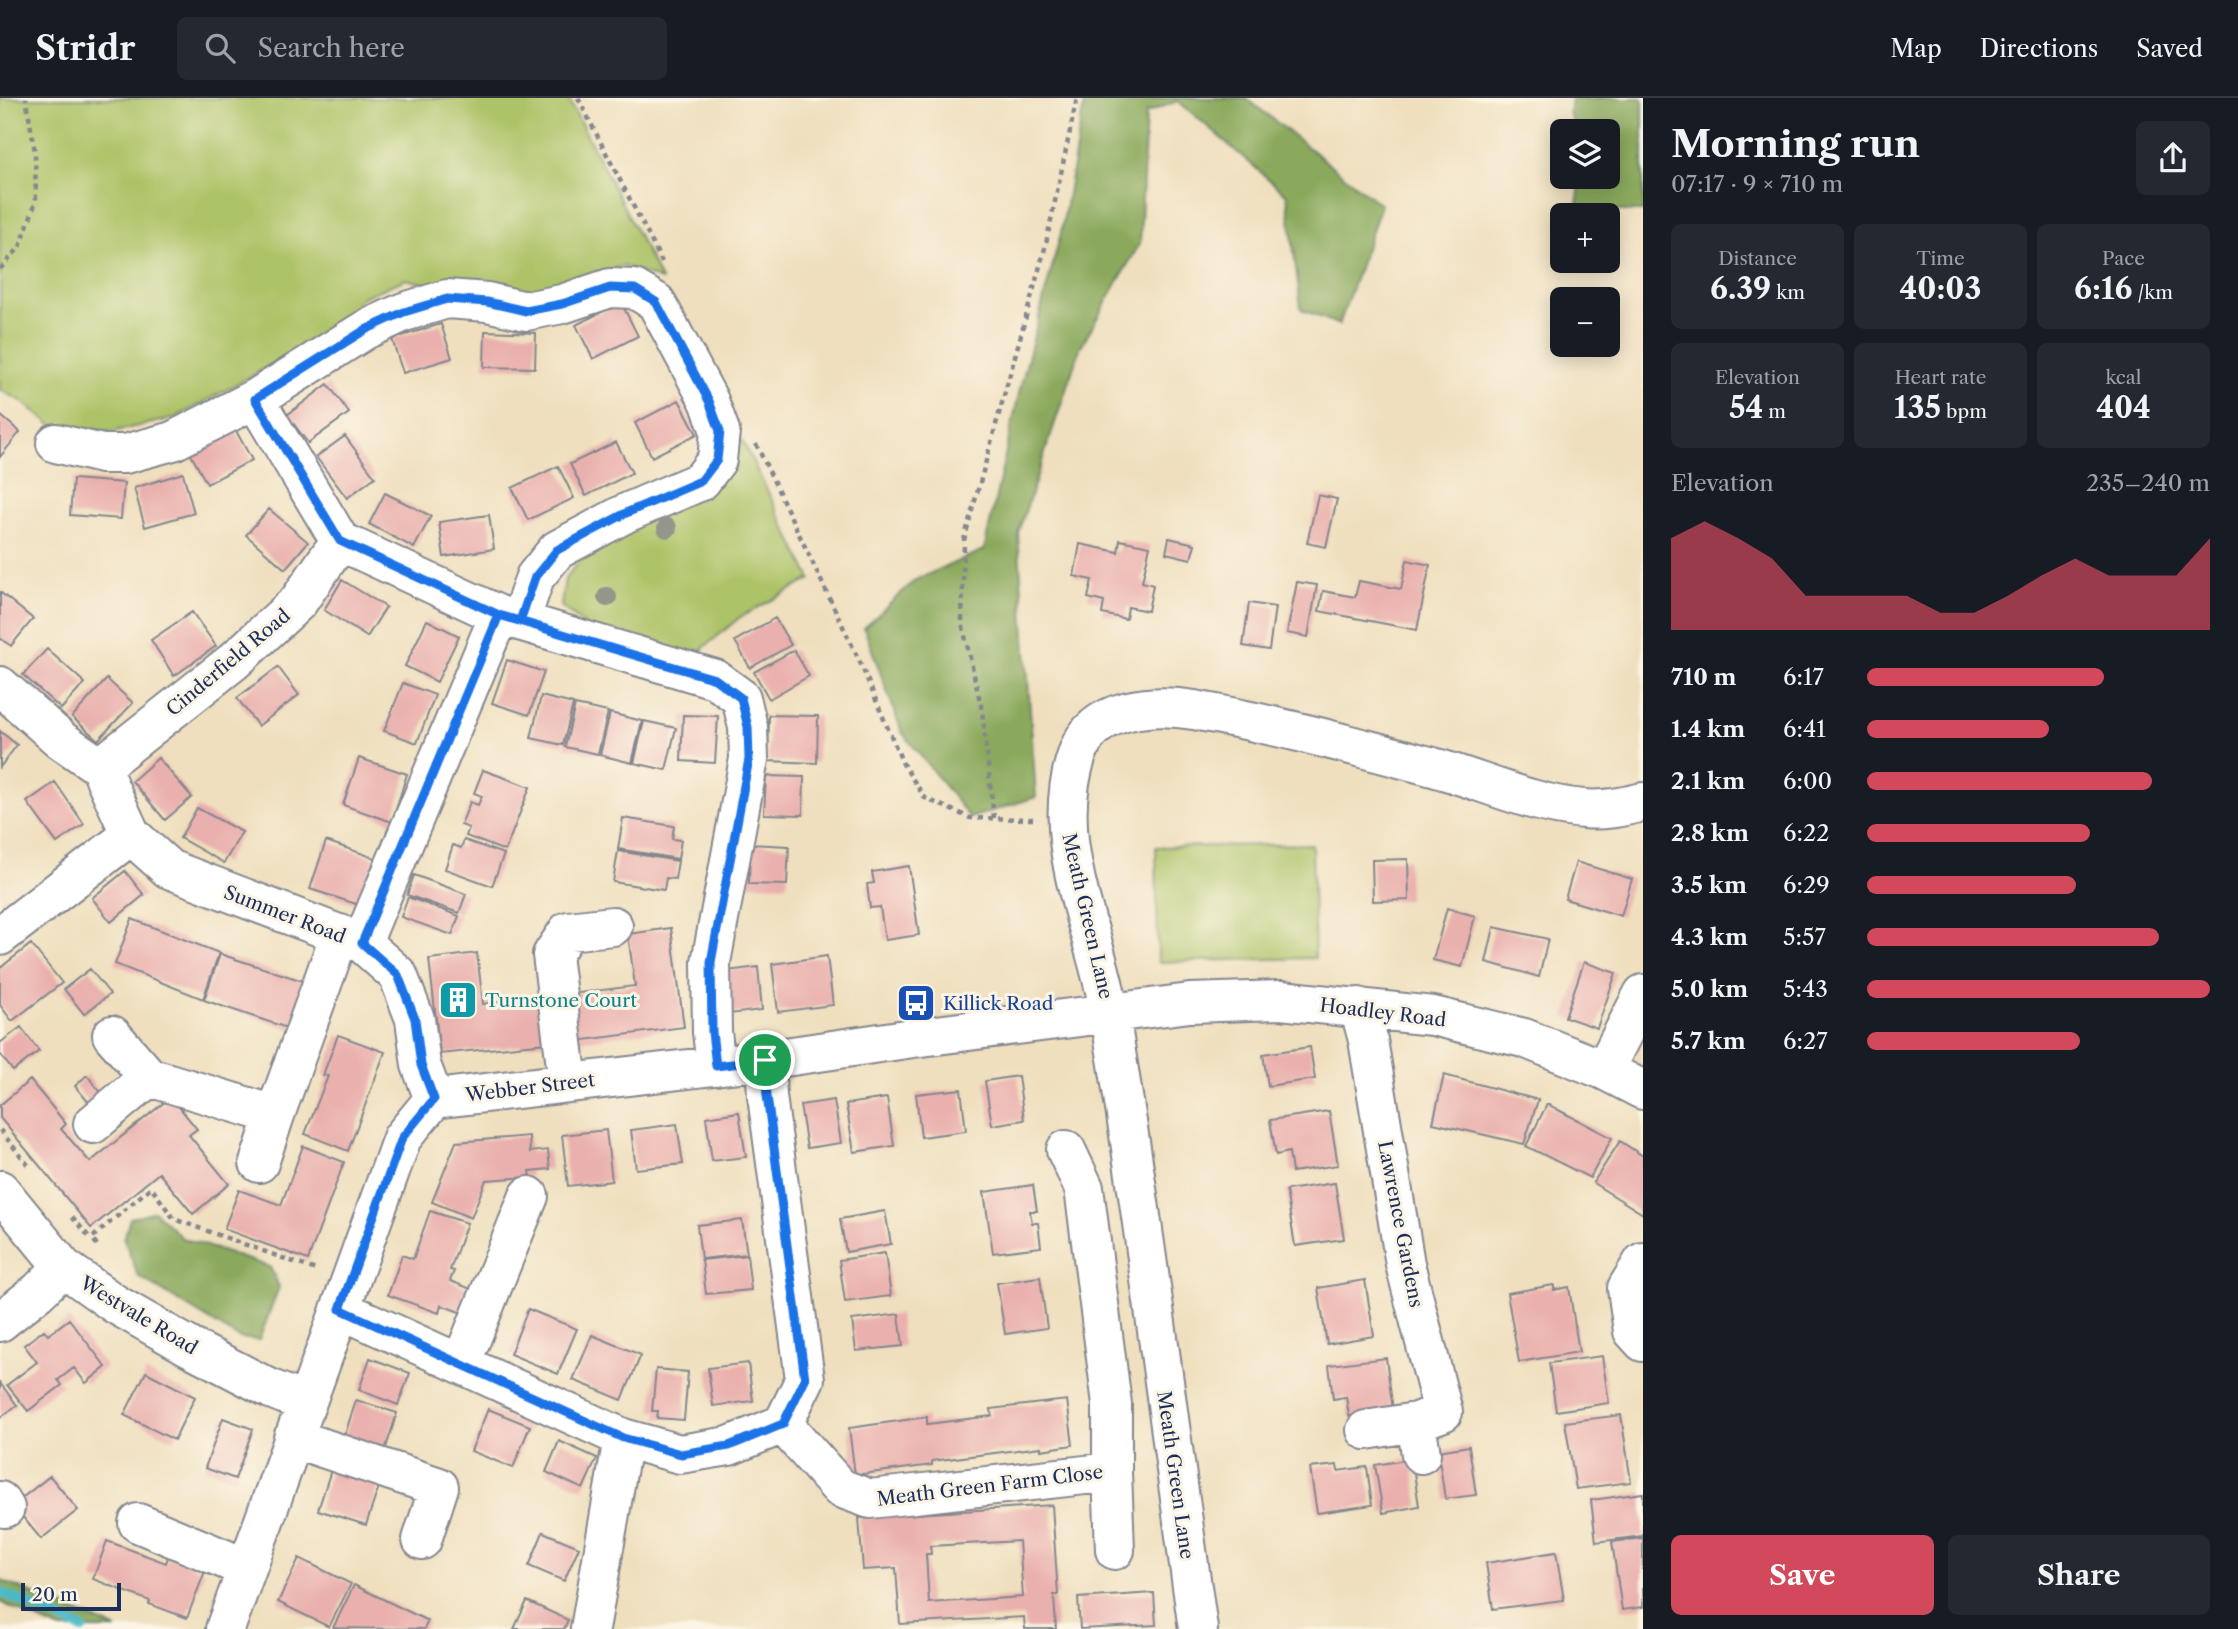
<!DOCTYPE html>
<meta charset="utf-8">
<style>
:root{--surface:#171b24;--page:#242831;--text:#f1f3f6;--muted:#9ea1a6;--line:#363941;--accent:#d1495b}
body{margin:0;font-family:"Libre Caslon Text",serif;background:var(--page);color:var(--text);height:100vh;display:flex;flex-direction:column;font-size:26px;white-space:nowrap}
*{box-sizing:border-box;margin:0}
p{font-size:23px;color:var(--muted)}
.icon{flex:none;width:38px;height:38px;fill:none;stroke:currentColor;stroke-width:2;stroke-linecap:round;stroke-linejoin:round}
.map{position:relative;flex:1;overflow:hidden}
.drawer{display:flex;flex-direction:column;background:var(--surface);width:595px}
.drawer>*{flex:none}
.buttons{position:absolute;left:1550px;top:21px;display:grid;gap:14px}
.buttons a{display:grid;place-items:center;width:70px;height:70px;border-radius:10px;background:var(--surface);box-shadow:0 4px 18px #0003;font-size:35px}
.scale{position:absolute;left:21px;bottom:18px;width:100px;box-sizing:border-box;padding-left:7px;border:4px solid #1b2f5e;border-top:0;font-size:19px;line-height:24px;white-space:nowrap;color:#1b2f5e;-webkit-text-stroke:5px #fcf5e5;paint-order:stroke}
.pin{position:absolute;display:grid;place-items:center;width:60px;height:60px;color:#fff;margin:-30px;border:4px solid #fff;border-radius:50%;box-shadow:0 2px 7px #0007}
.round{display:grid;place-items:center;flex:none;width:74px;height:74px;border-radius:10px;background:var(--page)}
.overview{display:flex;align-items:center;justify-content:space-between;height:119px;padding:0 28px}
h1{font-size:38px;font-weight:700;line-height:52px}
.stats{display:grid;grid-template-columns:repeat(3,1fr);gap:10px;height:119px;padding:7px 28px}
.stats div{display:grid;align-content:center;border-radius:10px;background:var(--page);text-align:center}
.stats b{font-size:30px;font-weight:700}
.stats small{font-size:19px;font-weight:400}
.stats p{font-size:19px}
.chart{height:196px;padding:14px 28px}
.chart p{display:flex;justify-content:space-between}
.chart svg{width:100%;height:126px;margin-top:7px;fill:var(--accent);opacity:.7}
.cta{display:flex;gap:14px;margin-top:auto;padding:14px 28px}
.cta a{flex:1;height:80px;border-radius:10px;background:var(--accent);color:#fff;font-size:28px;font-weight:700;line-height:80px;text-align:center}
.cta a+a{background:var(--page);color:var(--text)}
ul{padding:0 28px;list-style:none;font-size:23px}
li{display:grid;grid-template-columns:112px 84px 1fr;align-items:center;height:52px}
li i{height:18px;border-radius:9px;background:var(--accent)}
header{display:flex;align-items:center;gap:42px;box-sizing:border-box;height:98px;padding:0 35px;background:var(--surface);border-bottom:2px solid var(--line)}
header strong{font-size:33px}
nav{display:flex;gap:38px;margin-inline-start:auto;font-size:24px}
.search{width:490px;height:63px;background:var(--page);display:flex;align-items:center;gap:18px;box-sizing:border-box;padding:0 24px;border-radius:10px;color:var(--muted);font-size:26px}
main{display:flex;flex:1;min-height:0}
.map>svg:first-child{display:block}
.green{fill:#adc368;stroke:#647963;stroke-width:2}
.forest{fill:#8aa95c;stroke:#526c5d;stroke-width:2}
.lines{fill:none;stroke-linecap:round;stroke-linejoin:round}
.stream{stroke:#4bb8c7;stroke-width:10}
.building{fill:#eab0ad;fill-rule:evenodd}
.minor-casing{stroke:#85878e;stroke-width:42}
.path{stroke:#85878e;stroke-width:4.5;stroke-dasharray:5 5;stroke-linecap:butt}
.minor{stroke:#fff;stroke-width:38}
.tree{fill:#93968b}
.route-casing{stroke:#fff;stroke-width:14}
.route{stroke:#1a73e8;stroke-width:9}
.labels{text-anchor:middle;stroke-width:6;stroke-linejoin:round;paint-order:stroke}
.street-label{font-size:19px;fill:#1b2f5e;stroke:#fcf5e5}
.culture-label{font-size:19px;fill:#0d838f;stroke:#fcf5e5;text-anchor:start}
.transit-label{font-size:19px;fill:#164399;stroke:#fcf5e5;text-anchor:start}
</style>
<header>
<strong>Stridr</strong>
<div class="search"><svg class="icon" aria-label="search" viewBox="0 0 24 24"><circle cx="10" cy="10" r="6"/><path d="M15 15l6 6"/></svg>Search here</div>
<nav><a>Map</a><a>Directions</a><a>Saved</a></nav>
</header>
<main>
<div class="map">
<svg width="1643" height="1531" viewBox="0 0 1643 1531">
<rect width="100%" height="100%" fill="#fcf5e5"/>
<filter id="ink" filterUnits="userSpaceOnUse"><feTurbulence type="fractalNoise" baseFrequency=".0143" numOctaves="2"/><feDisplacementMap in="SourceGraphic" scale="14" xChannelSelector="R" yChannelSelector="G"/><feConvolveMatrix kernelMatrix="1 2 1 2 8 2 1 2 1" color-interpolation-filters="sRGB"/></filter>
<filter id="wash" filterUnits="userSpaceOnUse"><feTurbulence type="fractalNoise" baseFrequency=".00686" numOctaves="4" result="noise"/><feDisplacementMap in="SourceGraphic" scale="28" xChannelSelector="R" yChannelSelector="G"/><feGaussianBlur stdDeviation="1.57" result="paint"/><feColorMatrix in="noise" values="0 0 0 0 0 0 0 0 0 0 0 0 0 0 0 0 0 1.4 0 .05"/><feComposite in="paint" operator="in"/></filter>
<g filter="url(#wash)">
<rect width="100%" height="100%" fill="#efdfbe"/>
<path class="green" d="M0 0H568L661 182 623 168 532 196 483 184 427 186 406 181 362 199 351 215 297 253 175 320 111 334 55 329 20 302 0 292Z
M737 332 811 481 740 519 693 559 589 531 561 508 565 481 587 453Z
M1312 746 1315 860 1158 864 1156 749Z"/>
<path class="forest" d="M1085 0H1246L1381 107 1339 227 1301 211 1287 97 1178 3 1146 15 1140 145 1080 250 1018 435 1036 699 970 720 902 634 864 530 915 482 984 452 1020 291 1061 135Z
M1572 0H1643V113H1576L1581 79H1608V33H1575L1569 14Z
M154 1113 182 1140 270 1169 279 1189 259 1242 239 1240 138 1178 124 1141 130 1120Z
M0 1482 117 1531H58L0 1504Z"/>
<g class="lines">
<path class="stream" d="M0 1494 83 1531"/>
</g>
<g id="blocks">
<path class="building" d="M621 204 638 238 593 261 576 227Z
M441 226 452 260 403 275 392 241Z
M485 233 536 235 535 270 484 269Z
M328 286 349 315 308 345 287 317Z
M679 302 697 336 652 359 635 325Z
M0 317 20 334 0 359Z
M235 331 252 362 207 386 190 355Z
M345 338 375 379 347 400 316 359Z
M616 344 632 375 586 398 570 366Z
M558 368 574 400 528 422 512 390Z
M183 375 194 415 145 429 134 390Z
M73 381 124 385 121 421 70 417Z
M385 395 431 418 414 450 369 426Z
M1318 397 1337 401 1326 449 1307 445Z
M269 411 308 444 285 471 246 437Z
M489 417 494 451 444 459 439 424Z
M1169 440 1195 446 1191 461 1166 455Z
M1120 442 1150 448 1142 484 1153 487 1148 513 1128 509 1126 521 1102 516 1104 504 1088 500 1092 482 1074 478 1080 446 1118 454Z
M1407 462 1430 467 1417 532 1319 513 1323 493 1355 499 1359 483 1401 491Z
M342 482 386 509 367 539 324 512Z
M1297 484 1317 487 1308 539 1287 535Z
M0 494 33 521 11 548 0 540Z
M1249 505 1275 509 1269 552 1243 548Z
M192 514 216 548 174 578 151 542Z
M775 520 791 547 750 570 735 543Z
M427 522 459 538 437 584 405 568Z
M47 551 85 585 61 611 23 577Z
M794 552 809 578 769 601 754 574Z
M507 562 544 574 529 617 492 605Z
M278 569 299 597 258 628 237 600Z
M107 581 133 605 98 642 72 619Z
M403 585 435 597 417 645 384 633Z
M541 598 573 606 563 647 531 640Z
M575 607 608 614 598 656 565 649Z
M610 615 642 623 632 665 600 657Z
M683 617 718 618 715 665 681 663Z
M769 617 818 618 817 665 768 663Z
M644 623 676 630 666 672 634 665Z
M0 633 17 647 0 669Z
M158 660 192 699 165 722 132 683Z
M359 660 407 676 392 724 343 707Z
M483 672 530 689 505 753 466 738 469 730 461 727 470 704 478 707 482 698 474 695Z
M766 678 804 679 803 717 764 716Z
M55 684 84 726 57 745 27 704Z
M197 710 242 734 224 765 180 740Z
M623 720 674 728 672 741 681 742 678 761 618 751Z
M464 742 504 756 492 788 445 771 453 747 461 750Z
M326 743 375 760 359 807 310 791Z
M750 746 789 748 787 787 749 786Z
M618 753 678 763 675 781 666 780 664 792 613 784Z
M1408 761 1409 802 1373 803 1372 762Z
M1576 764 1632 781 1621 818 1565 801Z
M909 768 919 837 885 842 880 809 870 810 867 786 874 785 872 774Z
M125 773 144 797 111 824 92 800Z
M414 777 466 796 459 815 407 797Z
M408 799 459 818 452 837 401 819Z
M1447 810 1475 818 1462 869 1433 862Z
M132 821 219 855 203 901 115 866Z
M1494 829 1548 841 1539 879 1486 864Z
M671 830 684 929 577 943 570 896 635 888 628 836Z
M31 846 62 885 12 923 0 907V870Z
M477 855 483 906 541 899 546 945 440 956 429 861Z
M220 856 309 885 293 932 204 902Z
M827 858 833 907 778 914 772 866Z
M1584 864 1616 875 1597 930 1565 919Z
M758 869 762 912 730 916 726 873Z
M90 871 110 896 84 916 64 891Z
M21 929 39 953 13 973 0 956V945Z
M338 937 385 954 348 1053 305 1036 328 978 323 977Z
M1310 949 1315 981 1268 988 1263 956Z
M87 977 102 996 90 1006 75 988Z
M1444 977 1538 1002 1524 1046 1433 1025Z
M1018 978 1024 1022 992 1027 985 983Z
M30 982 66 1026 61 1031 90 1064 171 999 197 1031 189 1037 229 1086 193 1116 159 1075 91 1130 0 1020V1007Z
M961 991 966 1033 921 1039 916 996Z
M887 1000 894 1048 854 1054 846 1006Z
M834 1002 841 1045 807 1050 800 1007Z
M1547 1006 1612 1040 1590 1080 1526 1048Z
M1329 1013 1338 1067 1292 1074 1289 1054 1276 1057 1270 1022Z
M739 1014 746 1059 712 1063 706 1019Z
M677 1026 683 1066 636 1071 631 1032Z
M606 1032 612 1083 568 1088 562 1037Z
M529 1038 530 1054 548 1052 550 1071 530 1073 531 1079 486 1082 471 1120 432 1104 456 1044Z
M1620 1043 1643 1058V1116L1593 1085Z
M303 1048 344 1064 308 1162 224 1131 239 1092 281 1107Z
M1335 1085 1344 1141 1295 1148 1286 1092Z
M1033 1087 1037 1113H1030L1032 1125H1038L1041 1149 993 1155 984 1094Z
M430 1113 467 1125 450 1172 454 1173 450 1183 474 1192 465 1216 441 1207 439 1215 388 1197 402 1157 413 1161Z
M885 1113 891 1146 846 1154 840 1121Z
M742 1122 747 1156 701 1161 697 1127Z
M885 1155 891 1198 845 1204 839 1162Z
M747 1157 751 1192 706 1196 702 1162Z
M1040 1179 1047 1230 1005 1236 997 1185Z
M1365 1182 1374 1238 1327 1246 1318 1190Z
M1554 1187V1192L1569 1189 1579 1254 1519 1264 1507 1195Z
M528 1211 577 1231 558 1276 510 1256Z
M899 1216 903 1248 856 1253 852 1222Z
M69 1221 106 1269 86 1285 74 1270 58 1282 62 1287 28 1313 7 1287 37 1264 24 1247 44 1232 48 1237Z
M592 1237 641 1257 622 1302 573 1282Z
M1602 1258 1609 1305 1556 1313 1549 1265Z
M370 1260 410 1275 398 1307 359 1292Z
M1386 1260 1393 1312 1349 1318 1346 1299 1333 1301 1329 1267Z
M748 1265 753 1303 713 1308 708 1270Z
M656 1271 688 1274 684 1322 657 1320 658 1313H652Z
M146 1274 195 1299 174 1342 124 1317Z
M0 1285 17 1307 0 1320Z
M356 1302 397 1315 382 1362 341 1349Z
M1067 1302 1073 1347 1041 1352V1349L932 1363V1367L855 1377 849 1330 927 1319V1326L992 1318 991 1311Z
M488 1311 530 1328 513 1370 471 1353Z
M1621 1317 1631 1384 1576 1391 1565 1324Z
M223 1320 253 1331 235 1381 205 1370Z
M559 1343 597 1360 583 1391 546 1374Z
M1469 1348 1476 1397 1445 1401 1438 1353Z
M1412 1361 1419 1408 1383 1415 1375 1367Z
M334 1363 382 1379 366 1427 318 1412Z
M1337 1367 1338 1373 1367 1369 1372 1407 1317 1415 1310 1370Z
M50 1378 78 1412 41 1441 13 1407Z
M1643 1395V1438L1596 1444 1591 1402Z
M1052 1407 1058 1497H1054L1056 1531H1025L1024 1519 900 1526 896 1470 863 1472 859 1420ZM1019 1443 1023 1499 929 1505 926 1456H931L930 1448Z
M543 1434 579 1449 564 1483 529 1468Z
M1643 1440V1509L1622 1512 1612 1444Z
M107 1443 166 1465 168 1459 205 1473 187 1520 149 1506 150 1503 93 1481Z
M1556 1454 1564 1502 1493 1511 1486 1465Z
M299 1460 351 1486 329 1529 278 1504Z
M354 1487 428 1523 424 1531 333 1530Z
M1154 1495 1156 1527 1080 1531 1078 1500Z
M527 1503 568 1522 564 1531H514Z"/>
</g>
</g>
<g filter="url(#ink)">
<use href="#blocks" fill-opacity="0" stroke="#85878e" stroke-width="2"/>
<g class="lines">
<g class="minor-casing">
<path id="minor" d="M255 301 340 443 499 517 715 581 741 600 748 629 749 661 711 864 712 934 716 968
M56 345 102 356H125L173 343 255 301 365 232 404 214 447 201 487 204 526 213 562 206 610 190 634 191 656 204 709 303 720 333 717 362 701 383 626 415 557 452 535 479 520 523
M0 588 61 642 100 669
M100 669 131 737 169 771 362 845 398 877 415 921 421 967 434 1001
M100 669 234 563 298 504 340 443
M0 838 131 737
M362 845 499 517
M1359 909 1368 942 1405 1166 1443 1314 1416 1324 1421 1356
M112 937 149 979 275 1017 340 836
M1604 972 1643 896
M568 984 552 857 568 833 613 828
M93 1026 149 979
M259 1065 275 1017
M0 1092 63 1169 115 1206 190 1249 271 1291 306 1305
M1643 1164 1627 1190 1633 1233 1643 1244
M340 1211 623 1340 680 1356 729 1348 783 1326 805 1281 767 998 765 962
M0 1224 39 1193 63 1169
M461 1266 529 1098
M783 1326 840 1390 870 1401 1112 1374V1306L1084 1090 1066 1052
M1366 1332 1416 1324
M293 1340 439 1389 422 1442
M1112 1374 1115 1452
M0 1403 5 1410
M138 1425 246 1470
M225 1531 402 1040 434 1001 765 962 913 940 1190 905 1281 902 1433 918 1524 940 1604 972 1643 992
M590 1531 623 1340
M1198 1531C1169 1327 1144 1121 1110 917 1096 832 1046 741 1078 654 1094 609 1153 605 1194 612 1274 626 1355 648 1433 669 1483 683 1533 707 1584 711 1604 713 1623 709 1643 704"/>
</g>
<path class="path" d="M578 0 662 164
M0 171 20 149 36 103 35 54 26 0
M756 346 859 562 903 666 925 700 970 720 1034 721
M994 720 982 612 962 525 964 442 1045 150 1077 0
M0 1032 28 1067
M72 1119 91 1141
M97 1147 92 1140 151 1089 174 1121 316 1172"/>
<use href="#minor" class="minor"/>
</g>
<g class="tree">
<circle cx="667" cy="430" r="10"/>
<circle cx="607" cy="499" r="10"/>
</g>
</g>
<g class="lines" filter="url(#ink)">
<g class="route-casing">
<path id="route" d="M765 962 716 968 712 934 711 864 749 661 748 629 741 600 715 581 499 517 340 443 255 301 365 232 404 214 447 201 487 204 526 213 562 206 610 190 635 191 656 204 709 303 720 333 717 362 701 383 626 415 557 452 535 479 520 523 499 517 362 845 398 877 415 921 421 967 434 1001 402 1040 340 1211 623 1340 681 1356 729 1348 783 1326 805 1281 767 998 765 962"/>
</g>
<use href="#route" class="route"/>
</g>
<defs>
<g id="building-square" transform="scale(2.0125)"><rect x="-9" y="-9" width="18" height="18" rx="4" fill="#0f9aa8" stroke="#fcf5e5"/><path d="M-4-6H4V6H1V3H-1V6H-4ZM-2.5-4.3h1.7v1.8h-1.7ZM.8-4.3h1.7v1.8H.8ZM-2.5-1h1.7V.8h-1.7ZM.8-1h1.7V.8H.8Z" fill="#fff"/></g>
<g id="bus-square" transform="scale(2.0125)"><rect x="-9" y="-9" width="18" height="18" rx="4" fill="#1a4fb4" stroke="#fcf5e5"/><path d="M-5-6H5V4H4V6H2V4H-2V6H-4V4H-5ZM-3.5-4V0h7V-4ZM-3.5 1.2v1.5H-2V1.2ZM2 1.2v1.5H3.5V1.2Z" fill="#fff"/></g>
</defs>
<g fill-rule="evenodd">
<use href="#building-square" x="458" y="902"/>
<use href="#bus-square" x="916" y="905"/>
</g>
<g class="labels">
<g class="street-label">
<text transform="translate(228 564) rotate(-40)" y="7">Cinderfield Road</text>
<text transform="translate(285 816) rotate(21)" y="7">Summer Road</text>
<text transform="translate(1088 818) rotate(77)" y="7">Meath Green Lane</text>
<text transform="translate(1383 914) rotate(7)" y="7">Hoadley Road</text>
<text transform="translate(530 989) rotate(-7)" y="7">Webber Street</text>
<text transform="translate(1401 1126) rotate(79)" y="7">Lawrence Gardens</text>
<text transform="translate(139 1217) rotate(31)" y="7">Westvale Road</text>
<text transform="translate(1176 1377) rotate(82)" y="7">Meath Green Lane</text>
<text transform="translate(990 1387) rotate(-7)" y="7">Meath Green Farm Close</text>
</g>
<g class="culture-label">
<text x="485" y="909">Turnstone Court</text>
</g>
<g class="transit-label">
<text x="943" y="912">Killick Road</text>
</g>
</g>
</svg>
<div class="buttons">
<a><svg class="icon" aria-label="layers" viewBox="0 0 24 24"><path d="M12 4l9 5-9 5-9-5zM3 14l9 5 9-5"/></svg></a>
<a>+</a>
<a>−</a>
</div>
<div class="scale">20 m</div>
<div class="pin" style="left:765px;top:962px;background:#1e9e55"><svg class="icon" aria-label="arrive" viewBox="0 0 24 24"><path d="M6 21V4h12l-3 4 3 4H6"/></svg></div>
</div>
<section class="drawer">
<div class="overview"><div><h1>Morning run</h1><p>07:17 · 9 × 710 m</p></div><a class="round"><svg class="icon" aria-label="share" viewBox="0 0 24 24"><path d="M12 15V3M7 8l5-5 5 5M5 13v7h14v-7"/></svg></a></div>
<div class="stats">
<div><p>Distance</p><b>6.39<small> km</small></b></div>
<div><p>Time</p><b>40:03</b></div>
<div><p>Pace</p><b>6:16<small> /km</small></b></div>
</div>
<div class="stats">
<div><p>Elevation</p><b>54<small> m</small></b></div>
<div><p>Heart rate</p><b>135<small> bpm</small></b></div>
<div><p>kcal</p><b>404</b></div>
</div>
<div class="chart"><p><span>Elevation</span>235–240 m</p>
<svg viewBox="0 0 160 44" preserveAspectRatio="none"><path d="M0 44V12L10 6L20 12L30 19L40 32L50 32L60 32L70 32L80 38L90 38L100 32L110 25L120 19L130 25L140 25L150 25L160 12V44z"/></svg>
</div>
<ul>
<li><b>710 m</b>6:17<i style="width:69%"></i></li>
<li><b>1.4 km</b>6:41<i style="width:53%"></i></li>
<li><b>2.1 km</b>6:00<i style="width:83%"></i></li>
<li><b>2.8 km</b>6:22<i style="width:65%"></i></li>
<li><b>3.5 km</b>6:29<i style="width:61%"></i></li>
<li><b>4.3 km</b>5:57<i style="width:85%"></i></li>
<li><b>5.0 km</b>5:43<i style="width:100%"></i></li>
<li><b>5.7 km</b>6:27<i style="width:62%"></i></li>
</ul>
<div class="cta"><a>Save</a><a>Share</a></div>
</section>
</main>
